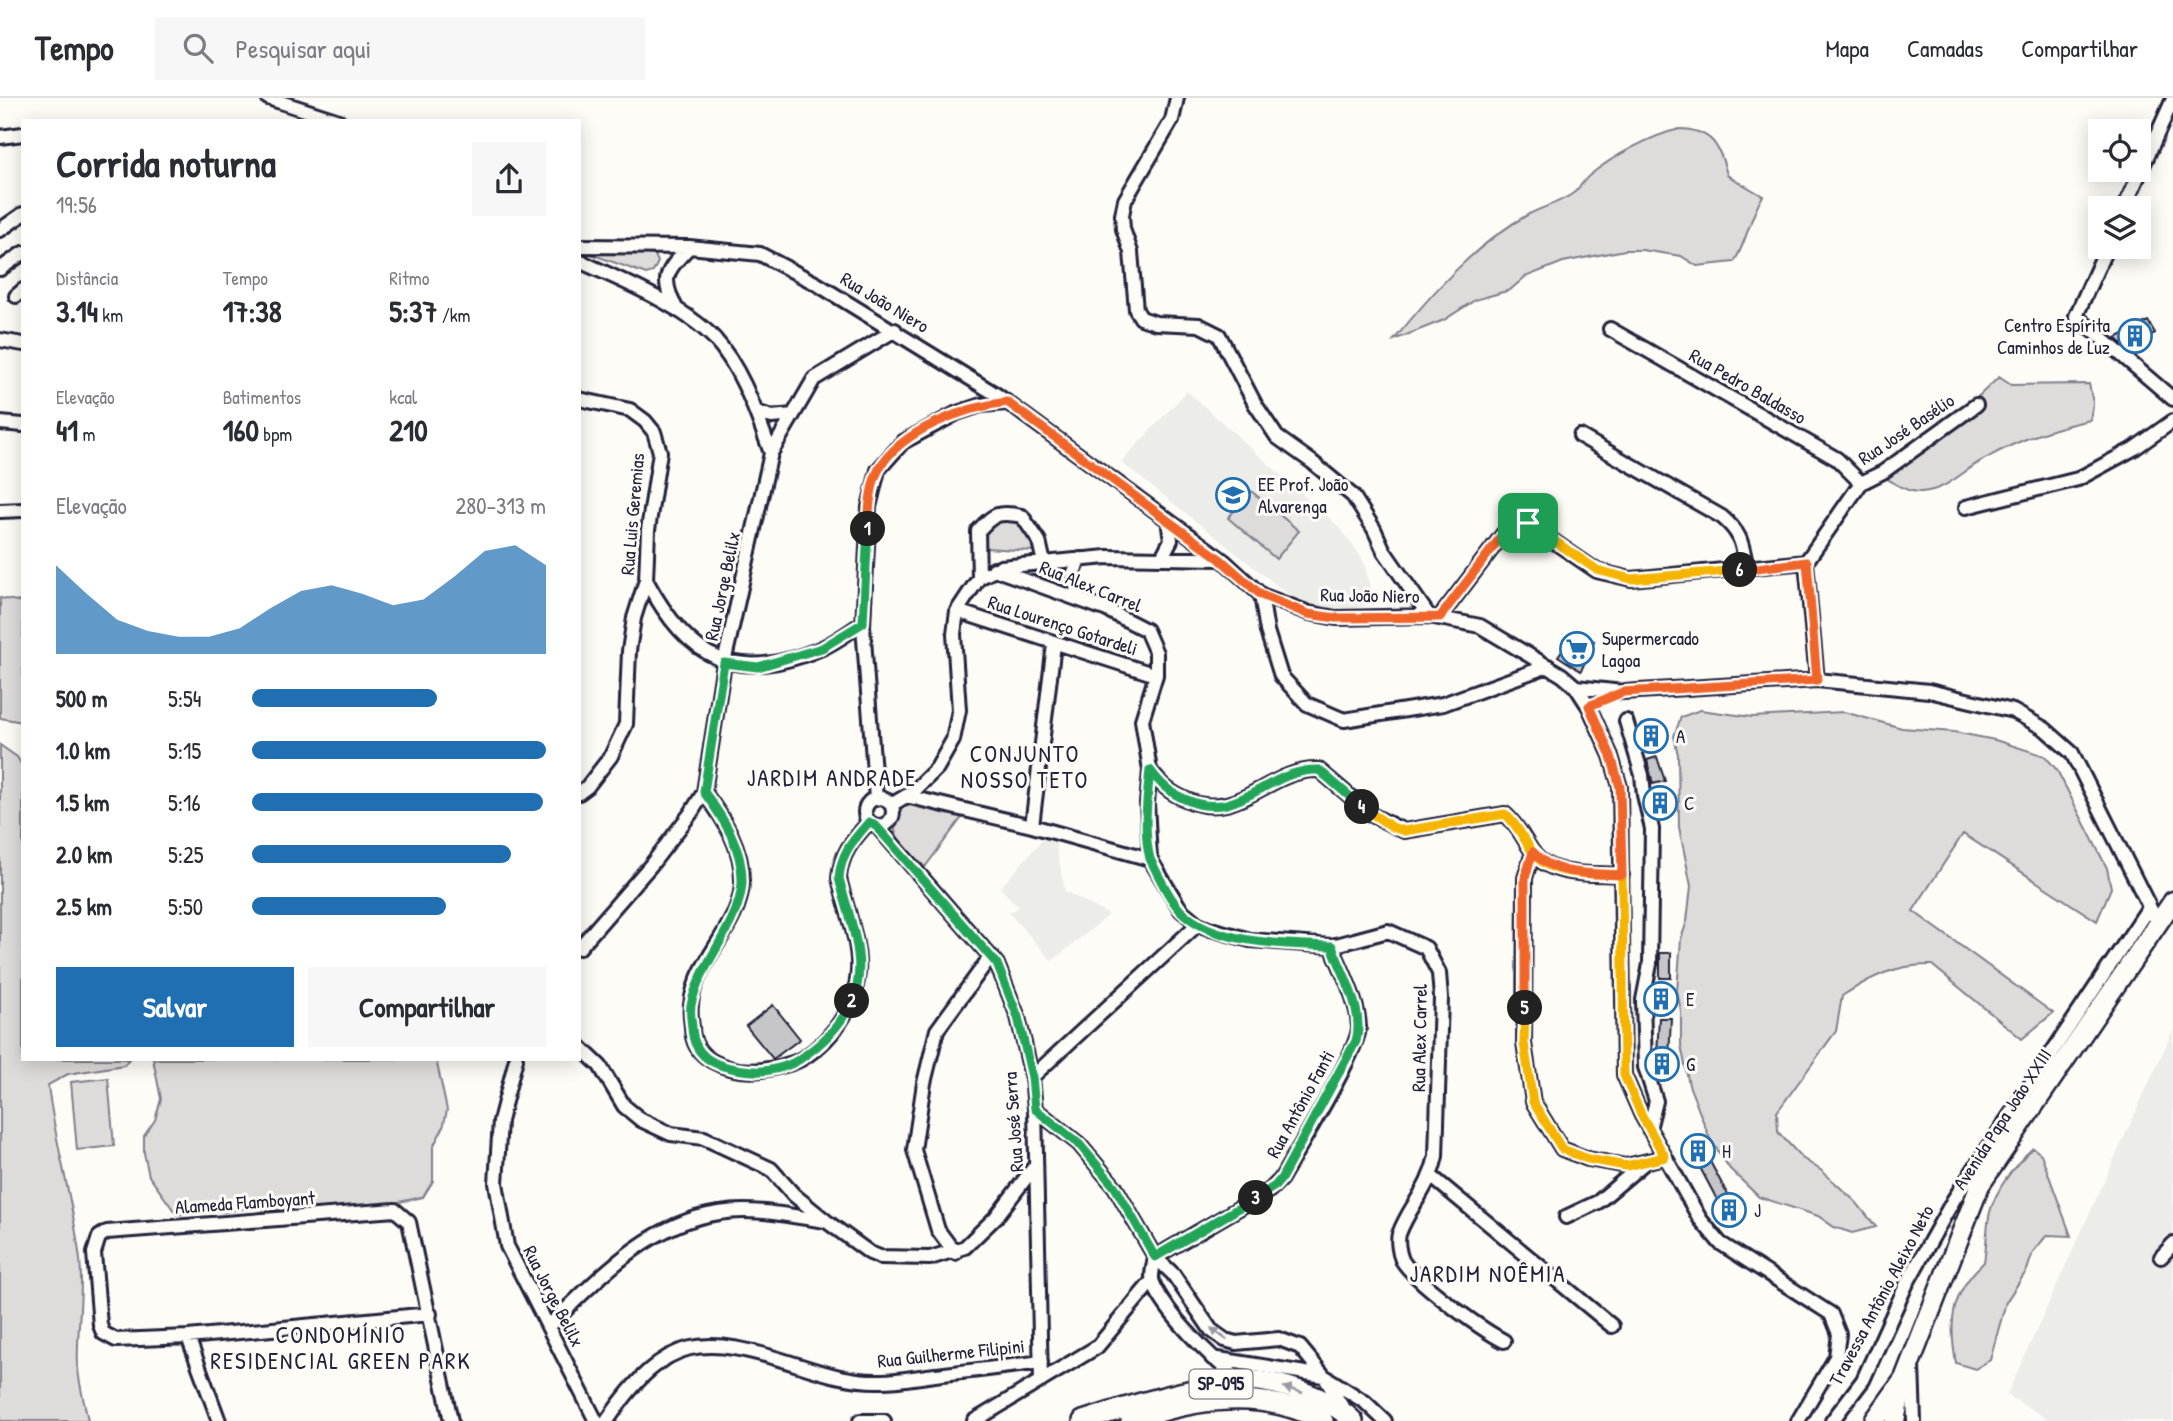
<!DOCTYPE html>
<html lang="pt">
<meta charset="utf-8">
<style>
:root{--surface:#fff;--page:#f7f7f7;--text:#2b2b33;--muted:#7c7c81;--line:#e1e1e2;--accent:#1f6fb2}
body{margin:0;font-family:"Patrick Hand",sans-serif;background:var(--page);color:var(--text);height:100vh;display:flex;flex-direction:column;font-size:26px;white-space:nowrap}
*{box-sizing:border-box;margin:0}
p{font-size:23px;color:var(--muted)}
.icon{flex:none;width:38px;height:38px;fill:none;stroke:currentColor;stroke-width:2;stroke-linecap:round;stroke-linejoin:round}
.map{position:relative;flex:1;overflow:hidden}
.side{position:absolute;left:21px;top:21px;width:560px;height:942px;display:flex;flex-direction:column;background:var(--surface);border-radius:0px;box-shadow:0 4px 18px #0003}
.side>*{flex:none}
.controls{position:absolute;left:2088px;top:21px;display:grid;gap:14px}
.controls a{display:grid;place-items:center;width:63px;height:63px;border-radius:0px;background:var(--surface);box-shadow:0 4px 18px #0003;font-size:35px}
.pin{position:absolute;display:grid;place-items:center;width:60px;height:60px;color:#fff;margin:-30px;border-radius:14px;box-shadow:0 4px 10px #0006}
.km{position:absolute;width:35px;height:35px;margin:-18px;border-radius:50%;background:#222;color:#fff;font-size:19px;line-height:35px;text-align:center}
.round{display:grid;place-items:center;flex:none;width:74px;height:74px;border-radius:0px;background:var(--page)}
.headline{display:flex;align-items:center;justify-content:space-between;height:119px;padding:0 35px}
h1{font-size:38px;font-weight:700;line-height:52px}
.stats{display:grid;grid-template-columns:repeat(3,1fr);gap:10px;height:119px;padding:7px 35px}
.stats div{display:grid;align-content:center}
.stats b{font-size:30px;font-weight:700}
.stats small{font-size:19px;font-weight:400}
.stats p{font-size:19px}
.chart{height:196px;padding:14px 35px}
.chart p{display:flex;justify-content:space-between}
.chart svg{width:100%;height:126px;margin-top:7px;fill:var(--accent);opacity:.7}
.primary-button{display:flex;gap:14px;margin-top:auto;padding:14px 35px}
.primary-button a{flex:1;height:80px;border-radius:0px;background:var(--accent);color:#fff;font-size:28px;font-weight:700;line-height:80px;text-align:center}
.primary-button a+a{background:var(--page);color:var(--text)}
ul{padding:0 35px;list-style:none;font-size:23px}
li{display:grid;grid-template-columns:112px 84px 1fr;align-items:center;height:52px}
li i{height:18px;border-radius:9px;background:var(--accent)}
header{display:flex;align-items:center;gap:42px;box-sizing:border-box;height:98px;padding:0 35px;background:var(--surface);border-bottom:2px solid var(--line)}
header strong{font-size:33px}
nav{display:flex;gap:38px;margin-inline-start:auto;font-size:24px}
.search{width:490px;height:63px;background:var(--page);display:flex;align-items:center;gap:18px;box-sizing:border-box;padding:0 24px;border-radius:0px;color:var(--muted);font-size:26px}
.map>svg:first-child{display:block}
.built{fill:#ecece9}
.green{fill:#dddcdb;stroke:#807f8b;stroke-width:2}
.building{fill:#c6c6c8;stroke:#22223b;stroke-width:2}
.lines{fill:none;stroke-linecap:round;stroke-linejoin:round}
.minor-casing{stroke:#22223b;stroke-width:18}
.secondary-casing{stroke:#22223b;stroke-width:23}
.primary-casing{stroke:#22223b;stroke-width:24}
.minor{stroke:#fdfcf7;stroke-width:12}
.secondary{stroke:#fdfcf7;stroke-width:18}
.primary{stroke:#fdfcf7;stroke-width:19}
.oneway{fill:#9a9aa2}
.split-1-casing{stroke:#fff;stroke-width:14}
.split-2-casing{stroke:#fff;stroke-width:14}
.split-3-casing{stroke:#fff;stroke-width:14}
.split-4-casing{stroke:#fff;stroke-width:14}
.split-5-casing{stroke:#fff;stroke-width:14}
.split-6-casing{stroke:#fff;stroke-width:14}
.split-7-casing{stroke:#fff;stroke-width:14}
.split-1{stroke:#f0652b;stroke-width:9}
.split-2{stroke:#22a559;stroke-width:9}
.split-3{stroke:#22a559;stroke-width:9}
.split-4{stroke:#22a559;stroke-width:9}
.split-5{stroke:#f5b400;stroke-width:9}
.split-6{stroke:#f0652b;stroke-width:9}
.split-7{stroke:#f5b400;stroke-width:9}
.labels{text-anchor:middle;stroke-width:6;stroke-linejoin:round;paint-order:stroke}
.shield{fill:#fdfcf7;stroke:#646373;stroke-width:2}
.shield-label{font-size:18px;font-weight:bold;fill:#22223b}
.street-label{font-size:19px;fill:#22223b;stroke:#fdfcf7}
.poi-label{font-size:19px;fill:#22223b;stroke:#fdfcf7;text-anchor:start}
.quarter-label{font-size:23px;letter-spacing:2px;fill:#22223b;stroke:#fdfcf7}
</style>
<header>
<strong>Tempo</strong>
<div class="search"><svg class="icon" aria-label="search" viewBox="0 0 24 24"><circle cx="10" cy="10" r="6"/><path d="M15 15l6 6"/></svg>Pesquisar aqui</div>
<nav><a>Mapa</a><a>Camadas</a><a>Compartilhar</a></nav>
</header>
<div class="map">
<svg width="2173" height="1323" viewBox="0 0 2173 1323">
<rect width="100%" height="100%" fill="#fdfcf7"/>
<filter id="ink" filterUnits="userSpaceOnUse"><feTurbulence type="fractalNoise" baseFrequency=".0143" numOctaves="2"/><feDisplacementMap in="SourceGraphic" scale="14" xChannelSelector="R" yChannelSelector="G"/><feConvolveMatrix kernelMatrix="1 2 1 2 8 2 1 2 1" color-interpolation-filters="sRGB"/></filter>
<g filter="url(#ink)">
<path class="built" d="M1187 293 1340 430 1362 460 1373 495 1369 507 1338 514 1310 509 1294 501 1121 364Z
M1045 739 1055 743 1065 793 1109 817 1052 863 1009 815 1019 809 1000 790Z
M2173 932V1323H2051L2007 1297Z"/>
<path class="green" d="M1680 31C1712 32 1720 48 1727 77L1763 98C1749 120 1747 144 1734 164L1697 168 1681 158 1642 152H1625L1563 164 1525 179 1510 192 1475 202 1444 222 1394 242C1431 196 1476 145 1529 116 1543 109 1559 105 1572 96 1580 91 1583 82 1590 77 1613 58 1652 37 1680 31Z
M591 156H648L655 157 658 164 653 174 646 176Z
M1999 279 2011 287 2089 286 2093 305 2090 322C2052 330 2017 342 1983 362 1961 374 1948 392 1921 394 1907 394 1897 387 1886 380L1897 364 1967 309Z
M1251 393 1299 433 1276 461 1228 420Z
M999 422C1019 421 1031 433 1033 453L985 450 987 431Z
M0 500 23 504V624L0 620Z
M1700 612 1752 619 1844 614 1902 630 1954 634 1995 642 2045 658 2057 672 2107 770 2111 790 2097 823 1963 736 1913 813 2053 915 2022 941 1932 867C1896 866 1871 879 1842 898L1836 933 1777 1014 1778 1034 1802 1060 1822 1073 1856 1104 1876 1129 1852 1135 1834 1129 1818 1118 1759 1099 1730 1071 1710 1041 1689 987 1681 947V913L1677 893 1681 841 1687 823 1691 788 1679 729 1678 657 1674 638 1681 619Z
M0 647 17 659 23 669V961H129L124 967 68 976 48 987C55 1046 73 1102 80 1162 84 1198 76 1234 78 1270 79 1287 85 1306 88 1323H0Z
M911 704 963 718 925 769C907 752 882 733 900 707Z
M153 961H436L447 1012 443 1030 433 1049V1083L423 1099 374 1109 272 1112 247 1110 224 1114 207 1111 177 1117 149 1078 144 1055V1038L155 1022 161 1001Z
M108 980 114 1048 77 1052 71 984Z
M2033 1050 2041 1056 2071 1138 2047 1137 2033 1154 2027 1172 2006 1204 1990 1262 1975 1271 1956 1265C1948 1222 1952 1194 1984 1164 1987 1147 1986 1130 1990 1114 1996 1091 2016 1065 2033 1050Z"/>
<path class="building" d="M2148 223 2155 235 2127 250 2116 240Z
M1576 533 1594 543 1581 573 1558 558Z
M1653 624 1661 648 1649 652 1642 627Z
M1657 659 1665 683 1653 686 1647 662Z
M1662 691 1669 715 1658 718 1652 694Z
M1660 855H1671V880H1660Z
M1656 888H1667V914H1656Z
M773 907 800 941 773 961 746 928Z
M1659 920H1671L1668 978H1657L1656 975Z
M1697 1039 1740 1120 1730 1126 1687 1045Z"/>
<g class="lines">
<g class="minor-casing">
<path id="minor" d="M268 0 339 23
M1177 0 1172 22 1125 102 1122 117 1123 131 1131 154 1136 212 1141 220 1156 225 1199 227 1219 237 1255 306 1277 339 1312 364 1353 398 1374 431 1384 453 1429 518
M0 39 23 36
M2124 110 2173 1
M0 132 23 116
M579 148 689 149 760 156 817 186 997 297 1224 463 1261 497 1309 515 1336 520 1429 518 1480 528 1562 577 1576 589 1589 609 1611 658 1620 689 1624 977 1641 1016 1700 1121 1720 1145 1831 1216 1839 1236 1836 1259 1798 1323
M2107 149 2076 218 2173 301
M579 163C621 182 682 207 714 240 743 272 756 315 771 355
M0 171 23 155
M16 198 23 192
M677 212C660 180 665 175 689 149
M1610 231 1837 361 1861 385
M0 242 23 246
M579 301 630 312 645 323 654 334 660 354 648 432 646 482 634 520 629 553 626 626 611 658 587 689 579 695
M756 314 772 319 793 317
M0 325 23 327
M1580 338 1722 419C1742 436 1742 446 1747 471
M1966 409 2078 381 2135 350 2173 323
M0 413 23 412
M1162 459 1171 442 1168 422
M994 471 1105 511 1146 532 1156 555V577L1142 622 1150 672 1147 705 1150 761 1181 812 1198 826 1211 831 1250 842 1332 848 1388 833 1426 850 1439 875 1441 900 1436 1058C1429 1092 1409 1108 1399 1136 1397 1143 1399 1155 1402 1162 1415 1184 1481 1231 1504 1243
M979 480 978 433C993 416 998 413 1022 418L1039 443 1044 465
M646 482C689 562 735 587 822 550 836 544 850 533 863 525
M1261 497 1267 533 1281 578 1307 606 1344 622 1443 606 1548 568
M1079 501 1073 476 1080 461
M957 513 1156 577
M1440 519 1507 431 1518 424 1528 426 1597 473 1631 481 1806 464
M1817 582 1806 464 1861 385 1883 374 1976 307
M1576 589 1623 594 1817 582 1929 593 2013 613 2045 631 2072 655 2157 824
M1626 623 1642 677 1644 697 1652 731 1650 866 1643 902 1645 969 1656 1003 1649 1031
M1150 672C1161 687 1170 695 1187 702 1240 725 1268 670 1319 672L1372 717 1404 733 1505 716C1518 727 1524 742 1534 756 1553 780 1594 775 1622 777
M704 694C724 721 743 750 742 785 740 830 694 863 691 907 690 914 691 922 692 929 692 944 698 955 712 963 737 977 763 974 789 966 806 962 825 944 835 931 876 877 853 838 839 780 841 755 853 742 869 724
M906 698 1032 728 1150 761
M865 714a14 14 0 1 1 28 0a14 14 0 1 1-28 0Z
M876 701 863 528 869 409 878 372 903 344 957 315 981 307 1007 305
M891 707 913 694 937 670 953 642 959 612 954 536 957 513 979 480 1001 469 1107 459 1220 461
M877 728 997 866 1018 919 1032 979 1035 1011 1041 1283
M1032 728 1054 546
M1533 754 1525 780 1524 945 1533 1004 1562 1051 1588 1061 1626 1068 1665 1059
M579 850 651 767 691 715 704 694 724 565 771 355 814 281 895 232
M579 948 600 968 624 1008 641 1022 671 1036 704 1040 771 1071 794 1097 826 1123 870 1155 880 1159 930 1160 965 1149 996 1119 1035 1068
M516 961 500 1023 496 1085 507 1148 596 1323
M1032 979 1198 826
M1035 1011 1079 1046 1115 1089 1155 1159 1173 1176 1211 1232 1225 1242 1236 1245 1279 1241 1300 1249 1324 1278 1344 1312
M1431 1078 1612 1228
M1566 1119 1598 1104 1643 1066
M955 1155 938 1132 914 1052 924 985 937 932 991 858
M1155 1159 1270 1092 1281 1081C1296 1054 1359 953 1359 929 1358 902 1341 872 1332 848
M1155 1159C1154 1167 1150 1178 1153 1185 1167 1218 1212 1260 1239 1282
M2161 1159 2173 1146
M430 1216 188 1239 116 1242 103 1235 100 1227 94 1155 99 1139 107 1134 395 1112 409 1124 451 1323
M548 1229C597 1182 648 1125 719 1115 754 1109 790 1118 825 1123
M188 1239 219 1323
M1212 1260 1324 1278 1365 1304 1385 1323
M1912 1267 1914 1323
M607 1323C667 1235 702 1236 798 1267 826 1276 852 1284 882 1283 899 1283 917 1279 935 1277 970 1273 1006 1269 1041 1264
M860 1323H884
M974 1323 1097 1249 1152 1183
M1832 1323 1863 1282 1907 1185 1954 1101 2149 809"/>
</g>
<g class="secondary-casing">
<path id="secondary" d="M1874 1323 1904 1281 1980 1087 2173 803
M1895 1323 1902 1288"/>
</g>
<g class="primary-casing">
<path id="primary" d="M1083 1323C1124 1310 1165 1297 1207 1289 1217 1287 1229 1283 1239 1282 1273 1281 1329 1298 1353 1323
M1131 1323C1194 1300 1262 1290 1323 1323"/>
</g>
<use href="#minor" class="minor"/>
<use href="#secondary" class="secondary"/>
<use href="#primary" class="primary"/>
</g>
<defs><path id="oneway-solid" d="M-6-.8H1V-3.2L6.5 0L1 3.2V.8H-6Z" transform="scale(1.75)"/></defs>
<g class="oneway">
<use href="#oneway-solid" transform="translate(1219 1236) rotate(-144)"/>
<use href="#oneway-solid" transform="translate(1293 1292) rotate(-164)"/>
</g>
</g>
<g class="lines" filter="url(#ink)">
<g class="split-1-casing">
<path id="split-1" d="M868 431C869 412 870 387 879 371 901 332 965 309 1007 304L1220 461 1261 497 1308 516 1336 520 1440 519 1507 431 1518 425H1528"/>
</g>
<g class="split-2-casing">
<path id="split-2" d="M852 903C840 929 823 945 800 961 788 969 768 974 754 973 725 971 693 965 692 929 691 921 689 911 692 903 702 863 740 825 742 785 743 750 724 721 704 694L724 565 758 569 822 550 863 525 868 431"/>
</g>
<g class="split-3-casing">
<path id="split-3" d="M852 903C870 864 848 818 839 780 841 755 853 742 869 724L877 729 997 866 1018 919 1032 979 1035 1011 1079 1046 1115 1089 1155 1159 1256 1100"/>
</g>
<g class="split-4-casing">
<path id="split-4" d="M1256 1100 1275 1088 1281 1081 1356 943C1365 913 1342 875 1332 848 1287 846 1215 847 1181 813 1168 799 1159 778 1150 761 1143 733 1147 701 1150 672 1161 687 1170 695 1187 702 1240 725 1268 670 1319 672L1362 709"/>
</g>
<g class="split-5-casing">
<path id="split-5" d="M1362 709 1392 729 1404 733 1505 716C1518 727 1524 742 1534 756 1553 780 1594 775 1622 777L1624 977 1641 1016 1665 1059 1626 1068 1588 1061 1562 1051 1533 1004 1524 945 1525 910"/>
</g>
<g class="split-6-casing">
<path id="split-6" d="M1525 910V780L1533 754C1555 779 1591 775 1622 777L1620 689 1611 658 1589 608 1623 594 1817 582 1807 464 1740 472"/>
</g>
<g class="split-7-casing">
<path id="split-7" d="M1528 425 1597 472 1631 481 1740 472"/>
</g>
<use href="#split-1" class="split-1"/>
<use href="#split-2" class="split-2"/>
<use href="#split-3" class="split-3"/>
<use href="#split-4" class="split-4"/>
<use href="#split-5" class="split-5"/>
<use href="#split-6" class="split-6"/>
<use href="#split-7" class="split-7"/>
</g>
<defs>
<g id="building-ring" transform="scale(1.75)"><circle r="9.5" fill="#fdfcf7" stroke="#1f6fb2" stroke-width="1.5"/><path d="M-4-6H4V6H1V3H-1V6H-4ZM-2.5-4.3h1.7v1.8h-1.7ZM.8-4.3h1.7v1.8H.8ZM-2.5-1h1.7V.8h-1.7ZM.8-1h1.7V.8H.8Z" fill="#1f6fb2"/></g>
<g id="school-ring" transform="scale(1.75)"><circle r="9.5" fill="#fdfcf7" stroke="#1f6fb2" stroke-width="1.5"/><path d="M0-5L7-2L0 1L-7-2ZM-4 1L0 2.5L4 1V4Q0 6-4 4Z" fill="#1f6fb2"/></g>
<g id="supermarket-ring" transform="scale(1.75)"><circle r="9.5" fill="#fdfcf7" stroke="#1f6fb2" stroke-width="1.5"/><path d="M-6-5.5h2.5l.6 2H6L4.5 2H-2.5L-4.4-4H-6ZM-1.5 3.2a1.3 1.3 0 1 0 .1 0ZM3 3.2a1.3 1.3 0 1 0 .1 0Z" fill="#1f6fb2"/></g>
</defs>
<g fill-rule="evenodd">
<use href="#building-ring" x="2135" y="238"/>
<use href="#school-ring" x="1233" y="397"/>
<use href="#supermarket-ring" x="1577" y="551"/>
<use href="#building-ring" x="1651" y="638"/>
<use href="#building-ring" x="1660" y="705"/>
<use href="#building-ring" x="1661" y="901"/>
<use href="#building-ring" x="1662" y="966"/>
<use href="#building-ring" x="1698" y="1053"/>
<use href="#building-ring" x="1729" y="1112"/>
</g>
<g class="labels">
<rect class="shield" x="1189.5" y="1271.5" width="63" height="29" rx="5"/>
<g class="shield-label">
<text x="1221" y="1292">SP-095</text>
</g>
<g class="street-label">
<text transform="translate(885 204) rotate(31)" y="7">Rua João Niero</text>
<text transform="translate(1748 288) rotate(30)" y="7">Rua Pedro Baldasso</text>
<text transform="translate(1906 331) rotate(-34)" y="7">Rua José Basélio</text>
<text transform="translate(632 416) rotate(-85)" y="7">Rua Luis Geremias</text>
<text transform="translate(722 488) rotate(-78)" y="7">Rua Jorge Belilx</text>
<text transform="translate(1091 488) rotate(22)" y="7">Rua Alex Carrel</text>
<text transform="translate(1370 497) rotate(1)" y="7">Rua João Niero</text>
<text transform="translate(1063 527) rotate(18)" y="7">Rua Lourenço Gotardeli</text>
<text transform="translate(1419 940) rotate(-89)" y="7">Rua Alex Carrel</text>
<text transform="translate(1300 1006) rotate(-61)" y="7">Rua Antônio Fanti</text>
<text transform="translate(2002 1021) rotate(-57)" y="7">Avenida Papa João XXIII</text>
<text transform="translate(1013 1024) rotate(-94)" y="7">Rua José Serra</text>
<text transform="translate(245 1104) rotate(-4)" y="7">Alameda Flamboyant</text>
<text transform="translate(1881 1197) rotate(-62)" y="7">Travessa Antônio Aleixo Neto</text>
<text transform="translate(554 1198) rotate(63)" y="7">Rua Jorge Belilx</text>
<text transform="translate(951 1255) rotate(-6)" y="7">Rua Guilherme Filipini</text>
</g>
<g class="poi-label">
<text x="2110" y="234" text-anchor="end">Centro Espírita<tspan x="2110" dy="22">Caminhos de Luz</tspan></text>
<text x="1258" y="393">EE Prof. João<tspan x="1258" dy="22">Alvarenga</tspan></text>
<text x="1602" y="547">Supermercado<tspan x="1602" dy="22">Lagoa</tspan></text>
<text x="1676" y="645">A</text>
<text x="1684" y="712">C</text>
<text x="1686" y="908">E</text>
<text x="1686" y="973">G</text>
<text x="1722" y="1060">H</text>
<text x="1754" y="1119">J</text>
</g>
<g class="quarter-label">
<text x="1025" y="664">CONJUNTO<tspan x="1025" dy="26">NOSSO TETO</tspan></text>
<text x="832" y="688">JARDIM ANDRADE</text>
<text x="1488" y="1184">JARDIM NOÊMIA</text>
<text x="341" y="1245">CONDOMÍNIO<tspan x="341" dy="26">RESIDENCIAL GREEN PARK</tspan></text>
</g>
</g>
</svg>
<div class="controls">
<a><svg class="icon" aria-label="locate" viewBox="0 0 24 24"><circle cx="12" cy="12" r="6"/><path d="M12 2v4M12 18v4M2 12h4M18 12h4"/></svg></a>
<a><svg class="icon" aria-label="layers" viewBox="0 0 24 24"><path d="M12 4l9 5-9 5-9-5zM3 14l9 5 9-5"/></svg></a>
</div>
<div class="pin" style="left:1528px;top:425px;background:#1e9e55"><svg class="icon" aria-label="arrive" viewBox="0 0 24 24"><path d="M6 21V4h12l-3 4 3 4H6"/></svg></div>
<b class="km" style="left:868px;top:431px">1</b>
<b class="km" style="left:852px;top:903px">2</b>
<b class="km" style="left:1256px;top:1100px">3</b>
<b class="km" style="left:1362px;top:709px">4</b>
<b class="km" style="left:1525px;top:910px">5</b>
<b class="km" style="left:1740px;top:472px">6</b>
<section class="side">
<div class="headline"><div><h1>Corrida noturna</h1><p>19:56</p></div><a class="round"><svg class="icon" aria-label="share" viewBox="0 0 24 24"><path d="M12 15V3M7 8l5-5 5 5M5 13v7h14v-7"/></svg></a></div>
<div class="stats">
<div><p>Distância</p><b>3.14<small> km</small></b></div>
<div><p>Tempo</p><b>17:38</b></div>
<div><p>Ritmo</p><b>5:37<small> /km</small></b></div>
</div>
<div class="stats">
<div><p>Elevação</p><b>41<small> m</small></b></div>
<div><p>Batimentos</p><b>160<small> bpm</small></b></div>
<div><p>kcal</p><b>210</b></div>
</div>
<div class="chart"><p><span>Elevação</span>280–313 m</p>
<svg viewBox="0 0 160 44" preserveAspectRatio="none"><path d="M0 44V13L10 23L20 32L30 36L40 38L50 38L60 35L70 28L80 22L90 20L100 23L110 27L120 25L130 17L140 8L150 6L160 13V44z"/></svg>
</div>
<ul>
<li><b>500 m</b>5:54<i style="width:63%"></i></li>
<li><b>1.0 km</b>5:15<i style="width:100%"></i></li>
<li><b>1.5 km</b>5:16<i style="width:99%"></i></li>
<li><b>2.0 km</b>5:25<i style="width:88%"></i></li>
<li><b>2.5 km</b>5:50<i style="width:66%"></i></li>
</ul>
<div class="primary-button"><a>Salvar</a><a>Compartilhar</a></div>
</section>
</div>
